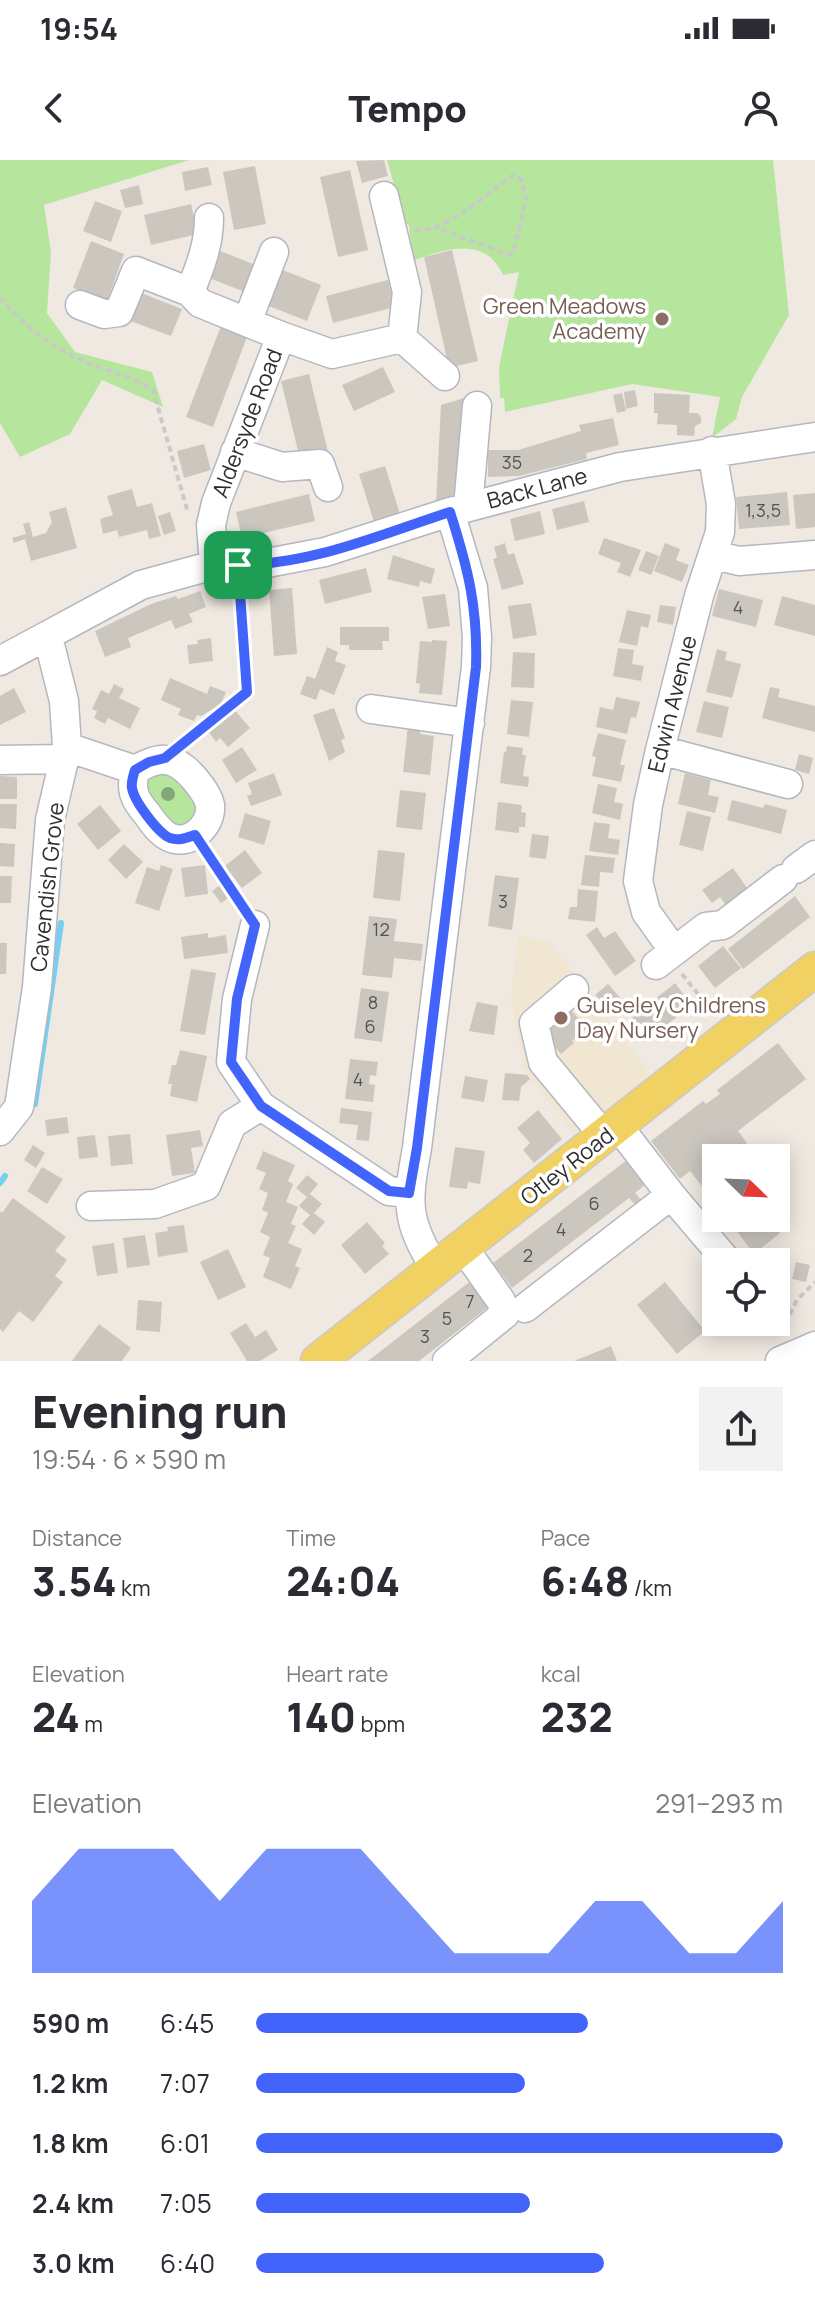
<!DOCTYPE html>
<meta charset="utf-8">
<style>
:root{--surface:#fff;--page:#f2f2f3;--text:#2b2b33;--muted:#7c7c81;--accent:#4264fb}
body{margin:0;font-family:Manrope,sans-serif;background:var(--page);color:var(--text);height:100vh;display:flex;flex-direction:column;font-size:30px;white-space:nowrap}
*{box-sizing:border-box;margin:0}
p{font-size:26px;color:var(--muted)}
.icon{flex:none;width:44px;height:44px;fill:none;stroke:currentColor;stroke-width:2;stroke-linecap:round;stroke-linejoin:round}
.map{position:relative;height:1201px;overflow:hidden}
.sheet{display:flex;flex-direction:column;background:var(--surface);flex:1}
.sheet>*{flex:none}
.needle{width:52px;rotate:113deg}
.fabs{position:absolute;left:702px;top:984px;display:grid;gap:16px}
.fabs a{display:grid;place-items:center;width:88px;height:88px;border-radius:0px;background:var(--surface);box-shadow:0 4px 20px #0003;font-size:40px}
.pin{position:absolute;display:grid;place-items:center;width:68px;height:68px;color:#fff;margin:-34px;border-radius:16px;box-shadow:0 4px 12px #0006}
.round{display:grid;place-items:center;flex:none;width:84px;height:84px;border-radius:0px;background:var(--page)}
.head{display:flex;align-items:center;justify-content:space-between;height:136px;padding:0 32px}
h1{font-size:44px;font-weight:800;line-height:60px}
.metrics{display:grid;grid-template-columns:repeat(3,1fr);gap:12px;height:136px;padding:8px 32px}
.metrics div{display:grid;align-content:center}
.metrics b{font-size:40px;font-weight:800}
.metrics small{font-size:22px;font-weight:400}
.metrics p{font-size:22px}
.chart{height:224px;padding:16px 32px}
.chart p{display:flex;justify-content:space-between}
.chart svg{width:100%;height:144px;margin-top:8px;fill:var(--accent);opacity:.7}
ul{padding:0 32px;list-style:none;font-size:26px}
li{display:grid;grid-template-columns:128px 96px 1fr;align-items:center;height:60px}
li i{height:20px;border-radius:10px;background:var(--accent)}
.status{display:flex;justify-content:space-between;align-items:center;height:56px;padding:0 40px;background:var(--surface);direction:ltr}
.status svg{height:22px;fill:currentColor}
header{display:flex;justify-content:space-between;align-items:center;height:104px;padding:0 32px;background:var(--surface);font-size:36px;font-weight:800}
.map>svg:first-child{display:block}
.education{fill:#f0e6d1}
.green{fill:#b6e59e}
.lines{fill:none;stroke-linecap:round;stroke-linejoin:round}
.stream{stroke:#75cff0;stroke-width:6}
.building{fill:#cbc7bf}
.minor-casing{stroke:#b4b7c1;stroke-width:31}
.major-casing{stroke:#c9c9c9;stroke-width:37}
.path{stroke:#c9c9c9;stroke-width:4;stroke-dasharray:6 4;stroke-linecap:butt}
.minor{stroke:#fff;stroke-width:28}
.major{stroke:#f2d163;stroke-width:34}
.tree{fill:#84a574}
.route-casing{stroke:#fff;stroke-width:16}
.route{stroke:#4264fb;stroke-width:10}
.education-dot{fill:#8d6e63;stroke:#fff;stroke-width:3}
.labels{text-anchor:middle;stroke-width:7;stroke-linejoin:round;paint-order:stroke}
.number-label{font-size:18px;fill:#555452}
.education-label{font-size:22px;fill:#785e54;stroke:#fff;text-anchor:end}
.street-label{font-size:22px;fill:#2e2e2e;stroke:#fff}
</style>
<div class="status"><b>19:54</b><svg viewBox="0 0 49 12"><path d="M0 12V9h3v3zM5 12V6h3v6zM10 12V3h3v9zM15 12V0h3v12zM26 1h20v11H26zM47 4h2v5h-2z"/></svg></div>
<header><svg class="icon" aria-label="back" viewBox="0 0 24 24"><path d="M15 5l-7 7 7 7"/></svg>Tempo<svg class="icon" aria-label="person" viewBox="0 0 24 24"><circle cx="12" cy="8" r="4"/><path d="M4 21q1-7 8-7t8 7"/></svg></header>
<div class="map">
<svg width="815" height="1201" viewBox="0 0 815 1201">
<rect width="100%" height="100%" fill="#efe9e1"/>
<path class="education" d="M518 776 550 782 651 915 574 974 524 910 511 838Z"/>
<path class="green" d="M0 0H189L44 45 51 92 47 153 75 192 152 212 163 247 102 220 70 274 20 297 0 263Z
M387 0H773L789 155 742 237 736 259 712 278 720 237 632 224 505 252 504 238H500L499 207 519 112 503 115C485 75 445 89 412 101L409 65 398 59V39Z
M171 611 197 639 198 659 177 669 145 640 143 613Z"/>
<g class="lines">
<path class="stream" d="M35 944 61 763
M0 1023 5 1016"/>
</g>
<path class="building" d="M384 0 388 16 362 23 356 1Z
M255 6 266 64 234 70 223 12Z
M208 7 212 25 185 31 182 12Z
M350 10 368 90 338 97 320 17Z
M139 25 143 44 125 48 120 30Z
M95 41 122 51 111 82 83 71Z
M191 44 198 74 151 85 144 55Z
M91 81 124 94 107 141 73 128Z
M213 88 258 106 247 133 202 115Z
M452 90 478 201 449 208 424 97Z
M275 107 321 125 307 161 261 143Z
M388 120 395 147 333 163 326 136Z
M136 131 182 149 171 176 125 159Z
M221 166 247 177 213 267 186 257Z
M383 207 395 232 354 251 342 225Z
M309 214 328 292 300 299 281 221Z
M635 230 638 246 626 249 624 232Z
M622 233 626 251 617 253 613 235Z
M654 233 690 235 689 253H698L701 257V263L695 266 694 276 677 275V265L657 264 658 253H654Z
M471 236 464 335 436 344 441 245Z
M613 258 619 285 586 293 587 299 519 316 488 317V290H518L581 271 579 265Z
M204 284 211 310 184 318 177 291Z
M385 306 400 354 374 362 359 314Z
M132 329 137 347 152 343 161 376 149 379 147 370 119 377 117 370 103 374 100 359 113 355 107 336Z
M787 332 790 365 739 369 736 337Z
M815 333V367L796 369 793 335Z
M309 334 315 361 242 378 236 352Z
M584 341 589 362 557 370 552 349Z
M66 347 77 388 31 401 25 379 14 383 12 378 26 374 23 364 29 362 33 377 46 373 52 362 49 352Z
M540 351 545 374 515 381 510 359Z
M170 352 176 371 164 375 158 356Z
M604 378 641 390 630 417 617 412 621 403 598 394Z
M505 383 508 395 514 393 524 424 502 430 493 399 497 398 494 387Z
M665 383 680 389 676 400 689 405 682 422 654 411Z
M646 391 659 396 651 415 638 410Z
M393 395 435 409 431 424 420 421 419 427 387 419Z
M366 408 372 432 325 444 319 420Z
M292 428 297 494 274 496 269 430Z
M719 429 763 440 756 467 712 456Z
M200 431 206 447 189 454 193 462 175 469 171 460 128 478 131 487 105 497 95 471 151 444 176 436 178 439Z
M445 434 450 466 428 469 422 437Z
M782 436 815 445V476L774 465Z
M531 443 537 475 513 479 508 446Z
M660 445 676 447 673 465 657 462Z
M627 450 651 455 648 468 641 466 637 486 619 482Z
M340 467H389V481H382L383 490H349V485H340Z
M211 478 213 501 189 504 187 485 198 484 197 480Z
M432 480 447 481 442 535 419 533 420 524 416 523 420 481 432 482Z
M327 487 338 492 335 501 346 505 334 535 320 529 316 540 300 534 307 516 315 519Z
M618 488 634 490 632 504 644 506 641 521 613 516Z
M717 489 727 492 725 500 741 504 732 538 706 532Z
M513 492 535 493 534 528 511 527Z
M170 518 207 534 210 526 226 532 221 544 201 556 197 555 194 561 178 555 181 549 161 540Z
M114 524 124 529 119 538 140 548 130 569 108 558 105 564 94 558 97 551 92 549 101 530 109 534Z
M770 527 780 529 778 537 815 546V572L762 558Z
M14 528 26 552 0 565V536Z
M616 537 640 542 636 558 631 557 627 574 596 567 600 547 613 550Z
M511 540 533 542 529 577 507 574Z
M704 541 729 547 722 578 696 572Z
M334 548 345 578 341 580 345 592 329 601 313 555Z
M234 549 250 568 228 587 220 578 216 582 208 571Z
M408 565 421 566 420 574 434 576 430 615 403 612Z
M598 573 626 580 620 605H625L621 622 592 616 596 597 592 596Z
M507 586 523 588 522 595H526L523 616 529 617 528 627 500 623 504 592H506Z
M242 587 257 610 236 623 222 600Z
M799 594 813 598 809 614 795 610Z
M274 613 282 635 251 646 247 636 252 634 248 623Z
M685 613 711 620 708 635 719 637 715 653 678 644Z
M0 616 17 617V639H0Z
M598 624 617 628 614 642 623 644 620 660 592 653Z
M400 630 426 633 422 670 396 667Z
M732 640 763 648 765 644 787 650 781 674 727 660Z
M498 642 522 645 521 652 526 653 525 667H519V673L495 670Z
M0 644H17L16 669 0 668Z
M100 645 121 671 98 690 77 664Z
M687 651 711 657 703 691 679 685Z
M245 653 271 661 264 685 238 677Z
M594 662 610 664 608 678 620 680 618 695 589 691Z
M532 674 549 676 546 699 529 697Z
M0 683 15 684 14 707 0 706Z
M124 684 143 702 126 719 108 700Z
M245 690 262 713 242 728 225 706Z
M378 690 405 693 400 741 373 738Z
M585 695 615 698 613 713 600 712 599 727 581 725Z
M161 705 173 709 159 751 135 743 147 707 159 711Z
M205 705 208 734 185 737 181 708Z
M733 708 750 732 728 748 720 737 712 743 702 730Z
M495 715 519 718 512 770 488 766Z
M0 716H12L11 743H0Z
M223 723 232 735 221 743 212 731Z
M578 729 598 731 595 762 568 759 570 747H577Z
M795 736 810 757 743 809 728 789Z
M369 756 397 759 394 781 423 784 421 801 394 798 392 818 362 815Z
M597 767 604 778 615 771 636 801 615 816 586 775Z
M208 773V778L226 775 228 793 184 799 181 777Z
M0 783H7L6 814H0Z
M723 786 741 808 715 828 698 806Z
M191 809 216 813 205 875 180 871Z
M675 823 692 845 644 883 628 861Z
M608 824 624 842 611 853 595 835Z
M361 828 389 832 382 882 354 878Z
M477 842 498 846 494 875 469 871Z
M569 848 587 868 572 881 574 883 561 894 537 866Z
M778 883 806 919 738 971 747 983 733 993 737 998H716V1044L690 1011 680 1019 651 981 703 941 706 944 720 934 717 930Z
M180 890 207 896 197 942 170 936 172 924H168L172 905H176Z
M350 899 378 902 376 916 370 915 369 924 375 925 373 942 345 939Z
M505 913 527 915 530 919 521 927 519 941 502 940Z
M465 916 488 920 484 942 461 938Z
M341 948 372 952 369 981 356 980 358 965 339 963Z
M538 950 562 979 534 1003 523 990 530 983 517 968Z
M67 957 69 973 47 976 45 960Z
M200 970 203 986 191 988 195 1013 172 1016 166 975Z
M130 974 133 1004 111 1006 108 976Z
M95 975 98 997 79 999 77 977Z
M33 985 45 993 36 1008 24 1000Z
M455 987 485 991 480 1024 468 1022 467 1029 449 1027Z
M263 991 295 1005 288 1021 293 1024 286 1042 298 1047 291 1064 296 1066 288 1083 302 1089 295 1106 300 1108 291 1129 263 1117 270 1098 263 1095 270 1077 260 1072 268 1053 262 1050 268 1033 259 1029 266 1013 256 1009Z
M627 1000 646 1024 635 1033 643 1042 637 1047 629 1038 512 1128 493 1103Z
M42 1007 63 1019 47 1044 27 1031Z
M307 1015 318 1024 310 1034 322 1044 314 1053 325 1062 314 1075 302 1064 310 1055 299 1046 307 1037 296 1028Z
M13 1038 66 1077 55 1091 67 1100 55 1116 63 1122 33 1162 19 1151 3 1172 0 1169V1051L2 1053Z
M776 1050 782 1057 773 1064 780 1073 754 1094 727 1058H776Z
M367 1062 385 1083 382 1086 389 1094 365 1114 341 1085Z
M184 1065 188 1092 158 1097 155 1073 168 1071 167 1067Z
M145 1075 150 1105 127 1108 123 1078Z
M114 1083 118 1113 97 1116 92 1086Z
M228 1089 246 1127 218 1140 200 1102Z
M796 1102 810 1105 806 1122 792 1119Z
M477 1116 496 1141 419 1201H368Z
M665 1122 705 1171 677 1194 637 1145Z
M138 1140 162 1142 160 1172 136 1170Z
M246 1163 255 1177 266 1170 278 1190 260 1201H247L230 1173Z
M99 1164 131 1188 122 1201H72Z
M611 1186 617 1201H574Z"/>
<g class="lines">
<g class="minor-casing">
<path id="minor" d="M190 132C200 107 209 85 209 58
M80 145 104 154 119 152 136 111 190 132 200 143 281 176 216 343 211 365 214 405
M247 162 274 92
M281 176 332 194 402 178 407 132 384 36
M402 178 445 216
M235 292 282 307 320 304 328 327
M468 347 477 246
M714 395 739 401 815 395
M0 501 141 425 214 405H257L325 392 450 352 620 307 815 277
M371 549 470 563
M67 587 135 610C154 599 168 594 186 610 194 617 208 634 210 645 212 666 189 687 169 677 159 672 153 662 147 654 134 639 130 630 135 610
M660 590 788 624
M0 600 64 599
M796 709 815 695
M255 765 237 839 231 902 261 946 389 1031 409 1033
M674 791 646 752 638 721 648 645 660 590 699 436 720 372 721 344 712 291
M656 805 706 767 723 765 783 719
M574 829 534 863 543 902 605 977
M618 966 671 1035 728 1102
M0 971 19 947 37 827 50 660 67 587 64 541 48 477
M91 1046 155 1044 206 1026 232 964 261 946
M436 1109C405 1061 407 1042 417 988L476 507 477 477 473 428 450 352
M525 1148 671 1035
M447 1201 505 1154 501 1141 463 1087
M780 1201 815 1186"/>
</g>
<g class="major-casing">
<path id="major" d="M318 1201 815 809"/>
</g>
<path class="path" d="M415 70C441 75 489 33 510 17L514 15 521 19 526 38 515 87 510 95 434 67
M0 137C29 173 58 191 101 208 119 214 137 219 153 230L188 353
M186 581 247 532 240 427
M207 694 242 747
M682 814 714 854
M788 1173 785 1164 797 1140 815 1122"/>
<use href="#minor" class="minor"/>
<use href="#major" class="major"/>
</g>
<circle class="tree" cx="168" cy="634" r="7"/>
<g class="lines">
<g class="route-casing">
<path id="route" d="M450 352C468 408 478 448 476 507L417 988 409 1033 389 1031 261 946 231 902 237 839 255 765 195 675C186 678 179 681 170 678 158 673 134 641 132 628 131 622 133 616 135 610L149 602 165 598 247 532 238 405C311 405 382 374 450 352Z"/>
</g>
<use href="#route" class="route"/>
</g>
<g class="education-dot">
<circle cx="662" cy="159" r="8"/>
<circle cx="561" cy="858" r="8"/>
</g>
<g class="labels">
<g class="number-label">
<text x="512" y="309">35</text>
<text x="763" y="357">1,3,5</text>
<text x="738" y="454">4</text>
<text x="503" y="748">3</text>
<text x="381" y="776">12</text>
<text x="373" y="849">8</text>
<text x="370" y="873">6</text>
<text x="358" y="926">4</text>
<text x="594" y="1050">6</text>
<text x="561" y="1076">4</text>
<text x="528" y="1102">2</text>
<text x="470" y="1148">7</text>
<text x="447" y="1165">5</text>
<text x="425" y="1183">3</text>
</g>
<g class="education-label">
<text x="646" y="154">Green Meadows<tspan x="646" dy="25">Academy</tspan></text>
<text x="577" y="853" text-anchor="start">Guiseley Childrens<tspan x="577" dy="25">Day Nursery</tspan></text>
</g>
<g class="street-label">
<text transform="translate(247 263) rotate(-69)" y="8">Aldersyde Road</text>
<text transform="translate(537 328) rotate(-15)" y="8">Back Lane</text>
<text transform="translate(672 544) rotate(-76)" y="8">Edwin Avenue</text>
<text transform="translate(47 727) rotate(-84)" y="8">Cavendish Grove</text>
<text transform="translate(567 1006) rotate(-38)" y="8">Otley Road</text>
</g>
</g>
</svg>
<div class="fabs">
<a><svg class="needle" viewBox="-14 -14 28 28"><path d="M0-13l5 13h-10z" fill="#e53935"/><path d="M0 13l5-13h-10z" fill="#7c7c81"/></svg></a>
<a><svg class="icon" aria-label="locate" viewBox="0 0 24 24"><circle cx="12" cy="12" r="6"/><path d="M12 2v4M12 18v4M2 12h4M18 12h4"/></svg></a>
</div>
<div class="pin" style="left:238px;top:405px;background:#1e9e55"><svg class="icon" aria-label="arrive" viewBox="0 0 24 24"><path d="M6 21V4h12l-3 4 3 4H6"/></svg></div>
</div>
<section class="sheet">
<div class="head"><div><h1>Evening run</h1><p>19:54 · 6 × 590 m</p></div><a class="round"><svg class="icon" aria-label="share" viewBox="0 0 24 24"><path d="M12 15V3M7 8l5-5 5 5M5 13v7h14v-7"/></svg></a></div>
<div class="metrics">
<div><p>Distance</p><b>3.54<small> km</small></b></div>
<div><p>Time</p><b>24:04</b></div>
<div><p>Pace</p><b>6:48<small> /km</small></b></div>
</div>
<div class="metrics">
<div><p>Elevation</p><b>24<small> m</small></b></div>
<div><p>Heart rate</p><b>140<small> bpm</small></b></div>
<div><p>kcal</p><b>232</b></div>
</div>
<div class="chart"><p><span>Elevation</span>291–293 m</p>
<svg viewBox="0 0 160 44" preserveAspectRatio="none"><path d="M0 44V22L10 6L20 6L30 6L40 22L50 6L60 6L70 6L80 22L90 38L100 38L110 38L120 22L130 22L140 38L150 38L160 22V44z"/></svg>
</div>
<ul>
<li><b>590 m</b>6:45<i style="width:63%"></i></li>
<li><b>1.2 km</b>7:07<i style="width:51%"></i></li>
<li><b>1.8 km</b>6:01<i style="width:100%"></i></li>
<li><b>2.4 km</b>7:05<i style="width:52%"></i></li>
<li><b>3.0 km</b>6:40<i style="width:66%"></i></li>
</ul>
</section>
